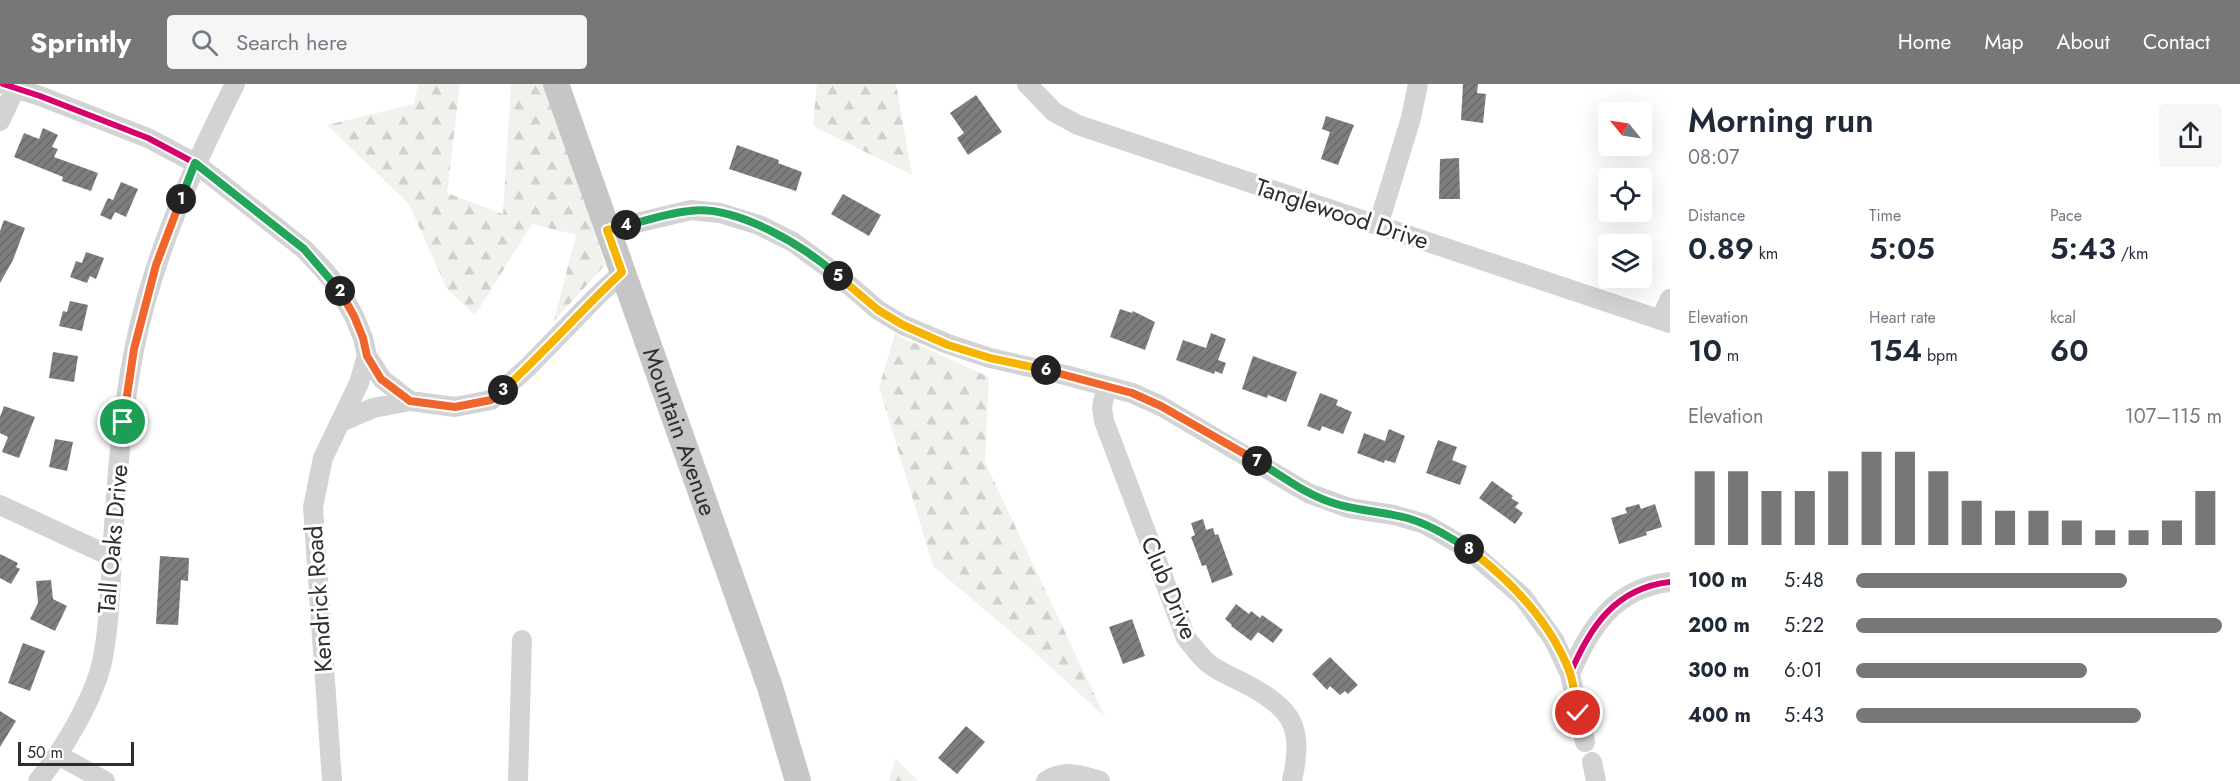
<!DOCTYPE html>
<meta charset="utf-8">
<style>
:root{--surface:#fff;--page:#f6f6f7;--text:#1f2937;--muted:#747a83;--accent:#777}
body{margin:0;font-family:Jost,sans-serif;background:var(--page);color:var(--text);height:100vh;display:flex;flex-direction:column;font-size:22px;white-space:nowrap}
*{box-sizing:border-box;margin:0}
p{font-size:20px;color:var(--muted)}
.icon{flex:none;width:33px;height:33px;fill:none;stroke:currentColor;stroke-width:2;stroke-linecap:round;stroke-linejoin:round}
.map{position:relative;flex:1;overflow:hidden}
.sheet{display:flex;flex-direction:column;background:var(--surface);width:570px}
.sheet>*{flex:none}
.needle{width:39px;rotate:300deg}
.controls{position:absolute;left:1598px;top:18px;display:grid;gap:12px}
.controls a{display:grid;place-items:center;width:54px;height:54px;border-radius:6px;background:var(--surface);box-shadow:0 6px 24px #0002;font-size:30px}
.scale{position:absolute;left:18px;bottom:15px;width:116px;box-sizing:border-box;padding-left:6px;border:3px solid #2e2e2e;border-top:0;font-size:16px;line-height:21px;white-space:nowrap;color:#2e2e2e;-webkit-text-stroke:4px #fff;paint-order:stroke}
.pin{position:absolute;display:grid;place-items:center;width:51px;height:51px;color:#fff;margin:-26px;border:3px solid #fff;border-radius:50%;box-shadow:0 2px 6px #0007}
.km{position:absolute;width:30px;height:30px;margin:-15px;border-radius:50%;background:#222;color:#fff;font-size:16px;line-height:30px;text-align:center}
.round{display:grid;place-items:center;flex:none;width:63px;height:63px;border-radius:6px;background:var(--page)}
.summary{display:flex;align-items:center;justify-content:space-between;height:102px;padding:0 18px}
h1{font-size:33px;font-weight:600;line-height:45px}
.metrics{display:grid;grid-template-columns:repeat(3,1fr);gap:9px;height:102px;padding:6px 18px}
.metrics div{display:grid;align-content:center}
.metrics b{font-size:30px;font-weight:600}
.metrics small{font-size:16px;font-weight:400}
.metrics p{font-size:16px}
.chart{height:168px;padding:12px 18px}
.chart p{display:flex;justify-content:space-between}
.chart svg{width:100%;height:108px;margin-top:6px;stroke:var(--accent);stroke-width:6}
ul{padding:0 18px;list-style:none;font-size:20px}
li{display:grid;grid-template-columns:96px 72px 1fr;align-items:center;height:45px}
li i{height:15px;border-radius:8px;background:var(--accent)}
header{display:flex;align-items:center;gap:36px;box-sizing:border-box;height:84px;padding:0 30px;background:var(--accent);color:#fff}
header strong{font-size:28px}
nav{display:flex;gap:33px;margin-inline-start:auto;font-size:21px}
.search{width:420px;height:54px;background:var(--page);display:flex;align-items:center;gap:15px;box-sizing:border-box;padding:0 21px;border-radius:6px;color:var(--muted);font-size:22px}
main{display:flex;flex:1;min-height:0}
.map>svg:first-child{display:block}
.forest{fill:url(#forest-firs)}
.building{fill:url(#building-hatch)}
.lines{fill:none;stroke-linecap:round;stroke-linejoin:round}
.minor{stroke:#d3d3d3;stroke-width:20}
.major{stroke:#c6c6c6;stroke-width:26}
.cycleway-casing{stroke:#fff;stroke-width:10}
.cycleway{stroke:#d6006c;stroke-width:6}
.split-1-casing{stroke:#fff;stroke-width:12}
.split-2-casing{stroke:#fff;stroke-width:12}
.split-3-casing{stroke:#fff;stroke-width:12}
.split-4-casing{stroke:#fff;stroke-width:12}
.split-5-casing{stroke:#fff;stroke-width:12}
.split-6-casing{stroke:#fff;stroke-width:12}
.split-7-casing{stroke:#fff;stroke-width:12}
.split-8-casing{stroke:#fff;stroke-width:12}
.split-9-casing{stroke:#fff;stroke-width:12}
.split-1{stroke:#f0652b;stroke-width:8}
.split-2{stroke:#22a559;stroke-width:8}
.split-3{stroke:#f0652b;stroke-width:8}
.split-4{stroke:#f5b400;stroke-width:8}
.split-5{stroke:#22a559;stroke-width:8}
.split-6{stroke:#f5b400;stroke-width:8}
.split-7{stroke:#f0652b;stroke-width:8}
.split-8{stroke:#22a559;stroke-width:8}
.split-9{stroke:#f5b400;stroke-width:8}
.labels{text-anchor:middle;stroke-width:6;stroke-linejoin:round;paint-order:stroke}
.street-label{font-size:24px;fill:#2e2e2e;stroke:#fff}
</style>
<header>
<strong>Sprintly</strong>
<div class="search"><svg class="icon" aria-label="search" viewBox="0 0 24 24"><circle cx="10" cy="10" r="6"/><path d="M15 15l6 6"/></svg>Search here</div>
<nav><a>Home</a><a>Map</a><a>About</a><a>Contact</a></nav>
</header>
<main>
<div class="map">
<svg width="1670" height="697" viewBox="0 0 1670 697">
<defs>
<pattern id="forest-firs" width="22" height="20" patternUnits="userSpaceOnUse" patternTransform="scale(1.5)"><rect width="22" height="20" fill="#f0f3ed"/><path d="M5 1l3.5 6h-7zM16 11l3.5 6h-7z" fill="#ced1cc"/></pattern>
<pattern id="building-hatch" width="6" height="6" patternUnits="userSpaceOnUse" patternTransform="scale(1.5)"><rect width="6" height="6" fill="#7e7e7e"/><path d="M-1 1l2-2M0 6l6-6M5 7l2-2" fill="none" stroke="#686868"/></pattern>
</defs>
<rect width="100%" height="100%" fill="#fff"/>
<path class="forest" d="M418 0H460L447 109 503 130 511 0H546L605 181 554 237 576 151 532 140 475 231 447 205 409 120 327 41 414 20Z
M817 0H896L912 91 813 42Z
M895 250 989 293 985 378 1105 633 1032 566 933 482 879 303Z
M895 674 918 697H889Z"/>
<path class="building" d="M1463 0H1478L1477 9 1486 10 1483 39 1461 36Z
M976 11 1002 48 968 71 957 54 964 49 950 29Z
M1326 32 1354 41 1338 81 1321 75 1330 48 1322 45Z
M43 44 58 51 52 63 58 65 54 73 98 89 91 107 62 97 63 93 14 73 24 49 39 55Z
M737 61 779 76 778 79 802 88 796 107 729 85Z
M1459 74 1460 115H1439L1440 75Z
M121 98 138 105 126 133 115 128 111 136 100 131 108 114 113 116Z
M843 110 881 131 869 152 831 130Z
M4 136 25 144 13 176 0 199V147Z
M86 168 104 174 96 195 90 192 87 199 70 193 76 177 82 179Z
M70 217 88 221 82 247 59 242 63 227 67 228Z
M1120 225 1132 229 1133 227 1155 238 1145 266 1110 253Z
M1211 249 1226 255 1218 276 1226 279 1222 290 1215 287 1214 290 1176 276 1183 256 1206 264Z
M53 268 78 272 74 298 49 294Z
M1253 272 1297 288 1286 318 1268 311 1267 314 1242 305Z
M1320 309 1338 316 1336 321 1352 328 1343 350 1322 342 1320 347 1307 342Z
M4 322 35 333 19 374 2 368 8 353 0 349V333Z
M1389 345 1405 352 1395 379 1385 376 1384 379 1357 369 1364 349 1385 357Z
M55 355 73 358 67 387 49 383Z
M1438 356 1457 363 1452 376 1467 382 1460 401 1426 389Z
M1492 397 1513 412 1511 414 1519 419 1515 423 1523 429 1515 440 1479 414Z
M1639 420 1641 425 1655 420 1662 443 1646 448 1647 451 1619 460 1611 434 1627 429 1625 424Z
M1203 435 1206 446 1213 444 1215 451 1218 450 1233 491 1212 499 1206 481 1202 482 1191 453 1195 451 1191 439Z
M0 470 18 479 16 483 20 485 11 500 0 494Z
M160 472 189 474 188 497 181 496 178 541 156 540Z
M51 496 53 515 67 522 55 547 30 535 38 519 36 497Z
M1236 520 1249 530 1251 527 1260 534 1262 531 1283 546 1273 559 1258 548 1251 557 1231 542 1232 541 1225 535Z
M1132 535 1145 572 1123 580 1109 543Z
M23 559 45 567 30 607 8 599Z
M1330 573 1358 601 1348 610 1345 607 1340 611 1330 602 1327 606 1312 590Z
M0 627 16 637 0 663Z
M966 642 985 658 957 690 938 674Z"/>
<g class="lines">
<path class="minor" d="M3 0 40 12 148 54 195 79 304 165 322 184 337 202 354 232 363 254 367 272 382 295 410 317 455 323 491 316 528 283 596 213 623 188
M1027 0 1054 28 1078 41 1670 239
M0 37 15 5
M1378 142 1411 34 1418 0
M607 146 691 126 720 129 759 141 793 158 834 188 878 226 903 241 948 260 990 274 1065 291 1132 309 1161 322 1308 409 1349 424 1394 431 1425 440 1468 465 1523 513 1554 556 1570 590C1590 543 1615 504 1670 498
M1660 236 1670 215
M1106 303 1102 324 1104 337 1186 554C1193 562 1199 572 1208 579 1219 588 1232 593 1244 599 1293 625 1304 642 1292 697
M341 338 373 324 410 317
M0 421 112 473
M1570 590 1585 658
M58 671 105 697
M1592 678 1596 697
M38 697C63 667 93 616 102 578 109 544 110 508 112 474 116 405 121 334 134 266 153 172 192 85 235 0
M332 697 313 423 323 374 359 299 367 272
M518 697 522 556
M1046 697C1064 685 1081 691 1100 697"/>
<path class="major" id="s1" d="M556 0 770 603 798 697"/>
<g class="cycleway-casing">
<path id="cycleway" d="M3 0 40 12 148 54 195 79 304 165 322 184 337 202 354 232 363 254 367 272 382 295 410 317 455 323 491 316 528 283 596 213 623 188
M607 146 691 126 720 129 759 141 793 158 834 188 878 226 903 241 948 260 990 274 1065 291 1132 309 1161 322 1308 409 1349 424 1394 431 1425 440 1468 465 1523 513 1554 556 1570 590C1590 543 1615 504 1670 498"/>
</g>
<use href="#cycleway" class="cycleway"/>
</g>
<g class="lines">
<g class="split-1-casing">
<path id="split-1" d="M123 338 134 265 156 181 181 115"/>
</g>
<g class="split-2-casing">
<path id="split-2" d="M181 115 195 79 304 165 340 207"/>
</g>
<g class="split-3-casing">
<path id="split-3" d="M340 207 354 232 363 254 367 272 381 295 410 317 455 323 491 316 503 306"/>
</g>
<g class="split-4-casing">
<path id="split-4" d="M503 306C544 269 581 226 622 188L607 146 626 141"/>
</g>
<g class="split-5-casing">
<path id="split-5" d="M626 141C646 137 668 129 689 127 736 120 804 162 838 192"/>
</g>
<g class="split-6-casing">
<path id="split-6" d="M838 192 878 226 903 241 948 261 990 274 1046 286"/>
</g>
<g class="split-7-casing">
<path id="split-7" d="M1046 286 1132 309 1161 322 1257 377"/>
</g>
<g class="split-8-casing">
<path id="split-8" d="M1257 377C1281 391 1303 409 1330 418 1355 427 1381 427 1407 434 1429 440 1449 453 1469 465"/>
</g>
<g class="split-9-casing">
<path id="split-9" d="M1469 465C1511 497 1551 538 1570 589 1574 601 1575 616 1578 629"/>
</g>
<use href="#split-1" class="split-1"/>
<use href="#split-2" class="split-2"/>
<use href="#split-3" class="split-3"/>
<use href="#split-4" class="split-4"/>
<use href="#split-5" class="split-5"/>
<use href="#split-6" class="split-6"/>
<use href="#split-7" class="split-7"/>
<use href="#split-8" class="split-8"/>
<use href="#split-9" class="split-9"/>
</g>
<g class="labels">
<g class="street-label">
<text transform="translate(1342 130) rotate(18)" y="8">Tanglewood Drive</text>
<text dy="8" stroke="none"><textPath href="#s1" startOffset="369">Mountain Avenue</textPath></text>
<text transform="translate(113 455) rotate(-85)" y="8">Tall Oaks Drive</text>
<text transform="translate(1169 504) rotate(67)" y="8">Club Drive</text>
<text transform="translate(319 515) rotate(-94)" y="8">Kendrick Road</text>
</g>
</g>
</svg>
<div class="controls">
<a><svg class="needle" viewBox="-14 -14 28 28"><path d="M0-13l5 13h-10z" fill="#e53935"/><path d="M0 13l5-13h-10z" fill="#747a83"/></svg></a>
<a><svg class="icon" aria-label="locate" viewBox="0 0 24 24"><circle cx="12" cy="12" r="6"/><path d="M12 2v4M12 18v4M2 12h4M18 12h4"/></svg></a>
<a><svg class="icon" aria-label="layers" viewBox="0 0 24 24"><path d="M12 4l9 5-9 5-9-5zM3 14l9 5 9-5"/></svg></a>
</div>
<div class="scale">50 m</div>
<div class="pin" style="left:123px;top:338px;background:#1e9e55"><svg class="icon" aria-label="arrive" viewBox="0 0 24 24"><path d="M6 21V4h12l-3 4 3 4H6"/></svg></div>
<div class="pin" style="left:1578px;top:629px;background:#d93025"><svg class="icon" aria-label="check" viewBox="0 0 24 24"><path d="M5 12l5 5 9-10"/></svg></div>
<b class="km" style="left:181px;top:115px">1</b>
<b class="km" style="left:340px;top:207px">2</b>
<b class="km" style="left:503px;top:306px">3</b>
<b class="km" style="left:626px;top:141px">4</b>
<b class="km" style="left:838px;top:192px">5</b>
<b class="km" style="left:1046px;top:286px">6</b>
<b class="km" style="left:1257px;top:377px">7</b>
<b class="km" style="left:1469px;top:465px">8</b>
</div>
<section class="sheet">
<div class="summary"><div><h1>Morning run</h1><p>08:07</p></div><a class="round"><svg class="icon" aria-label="share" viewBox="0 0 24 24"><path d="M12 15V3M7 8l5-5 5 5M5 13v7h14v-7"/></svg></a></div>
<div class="metrics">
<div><p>Distance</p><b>0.89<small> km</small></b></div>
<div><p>Time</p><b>5:05</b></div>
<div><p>Pace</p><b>5:43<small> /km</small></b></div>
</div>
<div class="metrics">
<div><p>Elevation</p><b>10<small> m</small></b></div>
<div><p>Heart rate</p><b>154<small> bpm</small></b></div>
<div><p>kcal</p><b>60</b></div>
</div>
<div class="chart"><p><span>Elevation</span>107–115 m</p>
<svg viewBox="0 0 160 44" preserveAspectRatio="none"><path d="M5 44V14M15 44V14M25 44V22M35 44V22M45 44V14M55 44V6M65 44V6M75 44V14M85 44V26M95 44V30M105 44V30M115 44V34M125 44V38M135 44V38M145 44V34M155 44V22"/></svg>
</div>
<ul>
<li><b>100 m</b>5:48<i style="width:74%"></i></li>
<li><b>200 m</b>5:22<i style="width:100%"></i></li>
<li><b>300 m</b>6:01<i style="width:63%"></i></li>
<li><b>400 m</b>5:43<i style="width:78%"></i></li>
</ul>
</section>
</main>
